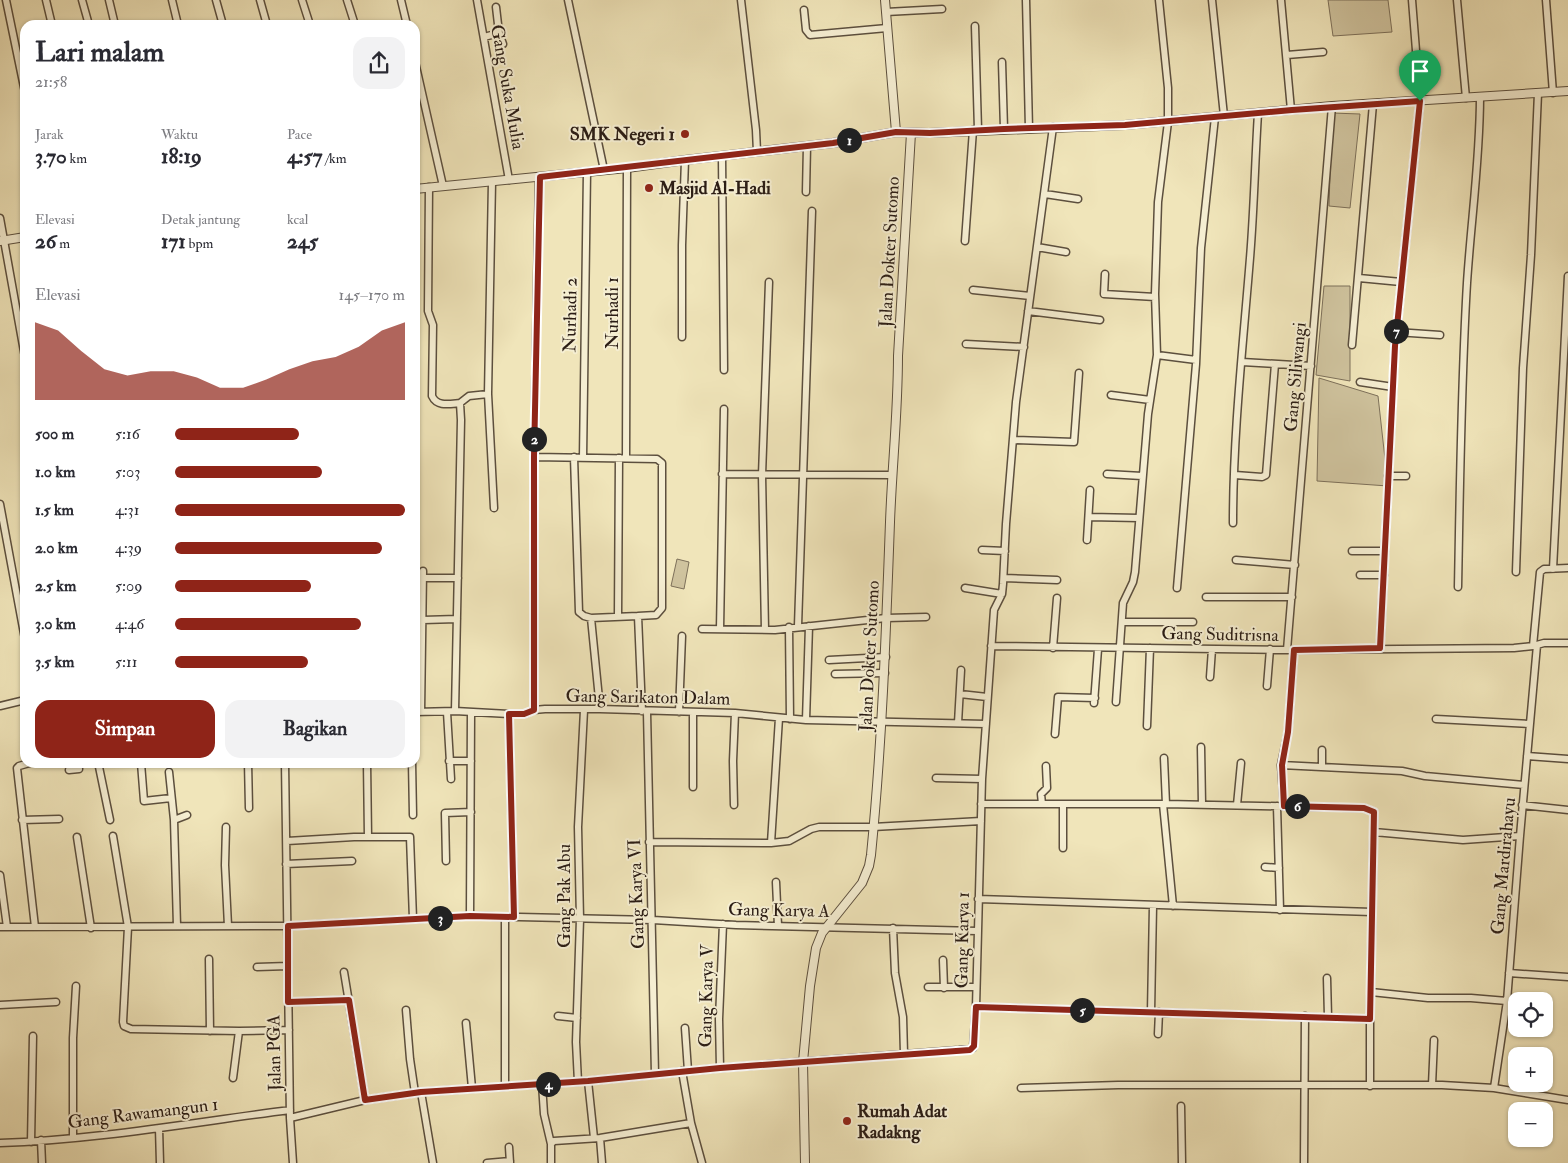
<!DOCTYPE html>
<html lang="id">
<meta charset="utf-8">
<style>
:root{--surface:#fff;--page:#f2f2f3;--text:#2b2b33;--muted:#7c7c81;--accent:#8f2418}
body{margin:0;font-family:"IM FELL Double Pica",serif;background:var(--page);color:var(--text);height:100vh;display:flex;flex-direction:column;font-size:19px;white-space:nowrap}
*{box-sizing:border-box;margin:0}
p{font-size:16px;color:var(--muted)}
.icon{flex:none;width:28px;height:28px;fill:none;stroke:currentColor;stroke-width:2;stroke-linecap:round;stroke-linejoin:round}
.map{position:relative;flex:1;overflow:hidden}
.sheet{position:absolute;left:20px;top:20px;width:400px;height:748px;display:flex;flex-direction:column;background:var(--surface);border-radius:15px;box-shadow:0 1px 4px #0004}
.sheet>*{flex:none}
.tools{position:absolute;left:1508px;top:992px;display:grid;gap:10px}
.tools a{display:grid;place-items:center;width:45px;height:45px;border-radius:10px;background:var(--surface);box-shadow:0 1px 4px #0004;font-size:25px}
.pin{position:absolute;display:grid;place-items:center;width:42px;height:42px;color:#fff;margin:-51px -21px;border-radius:50% 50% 50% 0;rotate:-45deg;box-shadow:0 0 5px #0007}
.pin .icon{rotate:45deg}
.km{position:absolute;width:25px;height:25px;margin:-12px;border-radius:50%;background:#222;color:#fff;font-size:14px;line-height:25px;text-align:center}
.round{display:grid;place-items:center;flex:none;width:52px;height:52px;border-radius:15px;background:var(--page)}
.headline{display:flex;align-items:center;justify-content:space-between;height:85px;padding:0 15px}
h1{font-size:28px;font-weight:700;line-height:38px}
.figures{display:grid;grid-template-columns:repeat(3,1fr);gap:8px;height:85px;padding:5px 15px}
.figures div{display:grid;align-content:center}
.figures b{font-size:21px;font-weight:700}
.figures small{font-size:14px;font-weight:400}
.figures p{font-size:14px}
.chart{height:140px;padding:10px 15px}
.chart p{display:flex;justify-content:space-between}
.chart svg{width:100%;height:90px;margin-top:5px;fill:var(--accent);opacity:.7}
.cta{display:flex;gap:10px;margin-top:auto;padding:10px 15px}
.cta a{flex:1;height:58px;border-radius:15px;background:var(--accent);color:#fff;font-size:20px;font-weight:700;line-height:58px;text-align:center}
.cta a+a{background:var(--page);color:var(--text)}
ul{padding:0 15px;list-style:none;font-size:16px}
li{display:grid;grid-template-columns:80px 60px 1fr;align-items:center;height:38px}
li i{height:12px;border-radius:6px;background:var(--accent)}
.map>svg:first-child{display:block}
.green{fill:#cfc39e;stroke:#7d705a}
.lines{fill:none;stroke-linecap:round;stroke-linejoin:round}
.minor-casing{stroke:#5c4f3e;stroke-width:9}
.tertiary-casing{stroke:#5c4f3e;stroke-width:10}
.minor{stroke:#f5eed2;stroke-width:6}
.tertiary{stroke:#f5eed2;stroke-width:8}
.route-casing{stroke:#fff;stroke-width:10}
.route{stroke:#8f2418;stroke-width:6}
.poi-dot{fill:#8f2418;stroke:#f5eed2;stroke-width:2}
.labels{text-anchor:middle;stroke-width:4;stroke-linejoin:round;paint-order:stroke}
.street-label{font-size:18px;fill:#2b1d15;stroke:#f5eed2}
.poi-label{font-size:18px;font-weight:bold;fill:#2b1d15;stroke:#f5eed2;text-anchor:start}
</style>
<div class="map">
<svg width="1568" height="1163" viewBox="0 0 1568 1163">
<rect width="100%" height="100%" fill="#f0e5ba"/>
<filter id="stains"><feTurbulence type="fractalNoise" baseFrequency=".004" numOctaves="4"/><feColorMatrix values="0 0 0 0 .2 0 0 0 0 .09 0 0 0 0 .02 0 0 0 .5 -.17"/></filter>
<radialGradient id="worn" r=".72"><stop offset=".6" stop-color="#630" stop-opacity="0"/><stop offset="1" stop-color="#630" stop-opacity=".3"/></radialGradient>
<path class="green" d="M1328 0H1388L1392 32 1333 36Z
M1332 113 1360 114 1350 208 1329 206Z
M1324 286H1350V381L1316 375Z
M1319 378 1378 396 1388 486 1317 481Z
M677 559 689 562 684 589 671 586Z"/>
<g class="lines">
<g class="minor-casing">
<path id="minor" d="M6 0 25 92
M46 0 52 25
M82 0 89 25
M109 0 115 25
M172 0 178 25
M216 0 223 25
M260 0 267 25
M302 0 310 25
M347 0 355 25
M401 0 407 25
M477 0 509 180
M568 0 604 170
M741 0 756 130 757 152
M1026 0 1029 129
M1212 0 1224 116
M1281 0 1291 110
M1457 0 1466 98
M1546 0 1553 93
M804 10 806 30 810 35 887 28
M886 12 942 9
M975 26 978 130
M499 33 503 44
M484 37 499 33 496 7
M1287 55 1323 52
M415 62 443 186
M1002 62 1004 129
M722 156 724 370
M429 187 428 311 433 325 432 396C437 407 449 404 460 403
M806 192 807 146
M1045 194 1078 199
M0 218 25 357
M965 241 973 130
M1037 247 1066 252
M1105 274 1104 294 1155 297
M1359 278 1401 282
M973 290 1030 296
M1028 311 1100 320
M1396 332 1440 335
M682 337V245L685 160
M966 344 1024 347
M1352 345 1373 104
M1157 355 1196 360
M1242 362 1311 366
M1360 382 1393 387
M488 394 494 508
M1111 395 1150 400
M1013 440 1074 442 1079 373
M534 457 539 177
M574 457 579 612 584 616 591 618 638 616
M583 458 587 172
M626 458 627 168
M722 474 892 475
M1107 474 1142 476
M1235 475 1262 477 1266 475 1275 364
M1388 476H1406
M0 504 25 639
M1089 517 1139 518
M1233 523C1233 435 1243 345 1250 258 1254 210 1255 161 1258 113
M1087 540 1090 490
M982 550 1005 551
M1352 551H1385
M1236 560 1295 565
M1553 569 1568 276
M1516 572 1523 368 1531 255 1538 93
M1360 575H1384
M424 578H458
M1004 578 1057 580
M1458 587C1460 486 1461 384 1467 283 1471 221 1480 159 1480 97
M965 588 1002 594
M1177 588 1196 364 1201 248 1215 117
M1206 597H1292
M618 616 619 458
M591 618 600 709
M423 620 457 619
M1122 622H1193
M798 626 812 211
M789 627 790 719
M702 629 775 630 886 618 926 617
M720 629 724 409
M765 630 762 475 769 282
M991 646 1287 650 1514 648 1533 646 1544 643H1568
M1533 646 1540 572 1544 569 1568 568
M1053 648 1057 598
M1380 648 1395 346 1420 101 1412 0
M1287 650 1332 106
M829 660 886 657
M835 674 885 673
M1210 677 1212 649
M1267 686 1270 649
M960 694 987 697
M1116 702 1123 603 1133 582 1135 572 1148 414 1157 355 1155 294 1158 202 1168 122V88L1159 0
M1094 703 1098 649
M0 706 25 700
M534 710V457L657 459 662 463V608L656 615 638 616 642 711
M455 711 461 420 460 403 469 396 488 394 492 182
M415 712 455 711 509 714H525L534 710 545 709H600L735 713 806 720 986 724
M421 712 423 571
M447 712 451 779
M647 712C649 833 653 953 655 1074
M679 712 682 636
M693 712V787
M509 714 514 917
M1436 719 1529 724
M806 720 809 626
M958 723 961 670
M1147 726 1150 648
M1055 734 1058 697 1095 698
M1201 747 1202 804
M1527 756 1568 759
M1164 758 1166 804
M449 761H471
M33 762 19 766 17 768 35 927
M98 762 110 820
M142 762 141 763 144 801 171 798
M248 762 249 808
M285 762 290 1118 293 1163
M367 762 368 837
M412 762 413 815
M1281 765 1402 771 1425 776 1524 785
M1322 767V750
M69 770 79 769 78 762
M169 772 174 820
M936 778 982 779
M981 804H1166L1364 808 1374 812 1370 1019V1086
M1042 804 1041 794 1047 788 1046 766
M1063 804V848
M1163 804 1173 906
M734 805 733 761 735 713
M1237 805 1241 763
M1522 805 1568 810
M1277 806 1280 910
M1284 806 1281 765 1288 732 1294 650
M22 820 59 819
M226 827 225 865 228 926
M1374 832 1463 840 1520 836
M113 836 128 927 123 1022 124 1026 131 1029 239 1031 289 1030
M77 837 91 928
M287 841 354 837H410L413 919
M649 842 771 843 789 841 811 829 819 827H873L981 821
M771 843 779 718
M446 861 445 813 471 812
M286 864 352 861
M1265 867 1279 868
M0 875 7 927
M776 882 778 926
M978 899 1372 912
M470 916 471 713
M177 926 174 820 187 815
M0 927 288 926 470 916 653 920 736 925 977 931
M893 928 895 973 903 1017 904 1054
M209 959 210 1031
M943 960 944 988
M257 967 288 966
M344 972 365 1100
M1509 973 1568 977
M1327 978 1328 1017
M928 987H976
M1371 992 1428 998H1471L1507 1001
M288 1002 349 1000
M0 1005 56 1002
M976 1007 1370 1019
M406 1010 410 1059 415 1093
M1151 1012 1153 906
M558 1016 577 1018
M466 1023 472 1088
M685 1028 688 1071
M1158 1034 1159 1012
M720 1068 719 1019 723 924
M682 1071 691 1123 702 1163
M233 1078 239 1031
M588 1081 594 1138
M578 1082 576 1042 580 919 578 827 584 710
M542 1084 544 1114 551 1144
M1432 1085 1434 1040
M505 1086V917
M1021 1088 1118 1085H1442L1494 1088 1568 1100
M1494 1088 1507 1001 1520 836 1537 645
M421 1092 433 1163
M1181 1106 1182 1163
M290 1118 365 1100 421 1092 588 1081 720 1068 959 1050 973 1048 976 1007 982 779 994 610 1002 594 1003 584 1006 524 1016 402 1053 127
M159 1128 160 1163
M73 1137V1038L76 986
M600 1138 602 1163
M41 1140 42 1163
M31 1142 33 1036
M0 1143C96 1140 195 1122 290 1110
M509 1147 510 1163
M487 1163 510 1161
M551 1163V1144L554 1141 600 1138 691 1123
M1304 1163 1305 1016"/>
</g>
<g class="tertiary-casing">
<path id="tertiary" d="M885 0 896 132
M415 189 627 168 685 160 833 143 896 132 929 133 1125 125 1332 106 1568 91
M0 241 25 237
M805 1163 803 1062 810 986 816 948 822 933 862 883 869 866 871 855C882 744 886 633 890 522 892 467 898 412 898 356L911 133"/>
</g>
<use href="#minor" class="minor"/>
<use href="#tertiary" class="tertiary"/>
</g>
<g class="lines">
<g class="route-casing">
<path id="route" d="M1420 101 1395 346 1380 648 1294 650 1288 732 1282 765 1284 806 1364 808 1374 812 1370 1019 976 1007 974 1046 970 1050 720 1068 588 1081 421 1092 365 1100 349 1000 288 1002V926L470 916 514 917 509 714H524L534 710V457L540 177 833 143 896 132 930 133 1004 129 1125 125 1292 110Z"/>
</g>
<use href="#route" class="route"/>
</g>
<g class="poi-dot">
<circle cx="685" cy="134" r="5"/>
<circle cx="649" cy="188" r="5"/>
<circle cx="847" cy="1121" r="5"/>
</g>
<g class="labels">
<g class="street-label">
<text transform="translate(508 87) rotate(80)" y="6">Gang Suka Mulia</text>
<text transform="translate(889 252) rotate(-87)" y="6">Jalan Dokter Sutomo</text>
<text transform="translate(612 313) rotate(-90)" y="6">Nurhadi 1</text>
<text transform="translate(570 315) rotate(-89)" y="6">Nurhadi 2</text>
<text transform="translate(1295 377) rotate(-85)" y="6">Gang Siliwangi</text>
<text transform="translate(1220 634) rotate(1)" y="6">Gang Suditrisna</text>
<text transform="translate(869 656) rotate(-87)" y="6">Jalan Dokter Sutomo</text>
<text transform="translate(648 697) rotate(1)" y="6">Gang Sarikaton Dalam</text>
<text transform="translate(1503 866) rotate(-85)" y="6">Gang Mardirahayu</text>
<text transform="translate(636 894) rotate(-92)" y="6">Gang Karya VI</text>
<text transform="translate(564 896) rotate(-90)" y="6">Gang Pak Abu</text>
<text transform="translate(779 910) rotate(1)" y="6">Gang Karya A</text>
<text transform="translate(962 940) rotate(-89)" y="6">Gang Karya 1</text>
<text transform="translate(706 996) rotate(-89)" y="6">Gang Karya V</text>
<text transform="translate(274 1053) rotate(-91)" y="6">Jalan PGA</text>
<text transform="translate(143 1113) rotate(-7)" y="6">Gang Rawamangun 1</text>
</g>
<g class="poi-label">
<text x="675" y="140" text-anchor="end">SMK Negeri 1</text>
<text x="659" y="194">Masjid Al-Hadi</text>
<text x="857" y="1117">Rumah Adat<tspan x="857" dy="21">Radakng</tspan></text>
</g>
</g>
<rect width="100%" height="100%" filter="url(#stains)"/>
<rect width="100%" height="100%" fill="url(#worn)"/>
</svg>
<div class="tools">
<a><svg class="icon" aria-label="locate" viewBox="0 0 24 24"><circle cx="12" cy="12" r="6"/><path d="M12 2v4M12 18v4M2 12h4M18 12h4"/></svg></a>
<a>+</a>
<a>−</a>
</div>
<div class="pin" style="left:1420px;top:101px;background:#1e9e55"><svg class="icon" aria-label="arrive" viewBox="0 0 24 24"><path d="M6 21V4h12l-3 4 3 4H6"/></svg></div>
<b class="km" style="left:849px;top:140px">1</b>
<b class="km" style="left:534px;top:439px">2</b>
<b class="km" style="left:440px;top:918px">3</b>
<b class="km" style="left:548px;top:1084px">4</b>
<b class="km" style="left:1082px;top:1010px">5</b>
<b class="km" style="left:1297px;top:806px">6</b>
<b class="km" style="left:1396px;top:331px">7</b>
<section class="sheet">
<div class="headline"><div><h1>Lari malam</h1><p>21:58</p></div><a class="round"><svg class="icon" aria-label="share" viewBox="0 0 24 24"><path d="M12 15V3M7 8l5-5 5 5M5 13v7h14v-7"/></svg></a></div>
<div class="figures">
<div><p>Jarak</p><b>3.70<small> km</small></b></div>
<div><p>Waktu</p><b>18:19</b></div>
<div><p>Pace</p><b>4:57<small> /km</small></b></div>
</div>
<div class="figures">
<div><p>Elevasi</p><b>26<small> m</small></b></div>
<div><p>Detak jantung</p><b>171<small> bpm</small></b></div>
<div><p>kcal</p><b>245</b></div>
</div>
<div class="chart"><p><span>Elevasi</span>145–170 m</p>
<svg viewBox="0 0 160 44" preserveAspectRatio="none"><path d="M0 44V6L10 10L20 20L30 29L40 32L50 30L60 30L70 33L80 38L90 38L100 34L110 29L120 25L130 23L140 18L150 10L160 6V44z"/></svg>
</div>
<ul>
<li><b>500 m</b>5:16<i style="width:54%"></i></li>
<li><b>1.0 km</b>5:03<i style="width:64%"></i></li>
<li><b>1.5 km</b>4:31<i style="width:100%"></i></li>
<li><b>2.0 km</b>4:39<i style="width:90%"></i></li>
<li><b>2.5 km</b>5:09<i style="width:59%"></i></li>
<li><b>3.0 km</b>4:46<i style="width:81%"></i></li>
<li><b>3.5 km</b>5:11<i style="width:58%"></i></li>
</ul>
<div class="cta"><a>Simpan</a><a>Bagikan</a></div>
</section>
</div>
